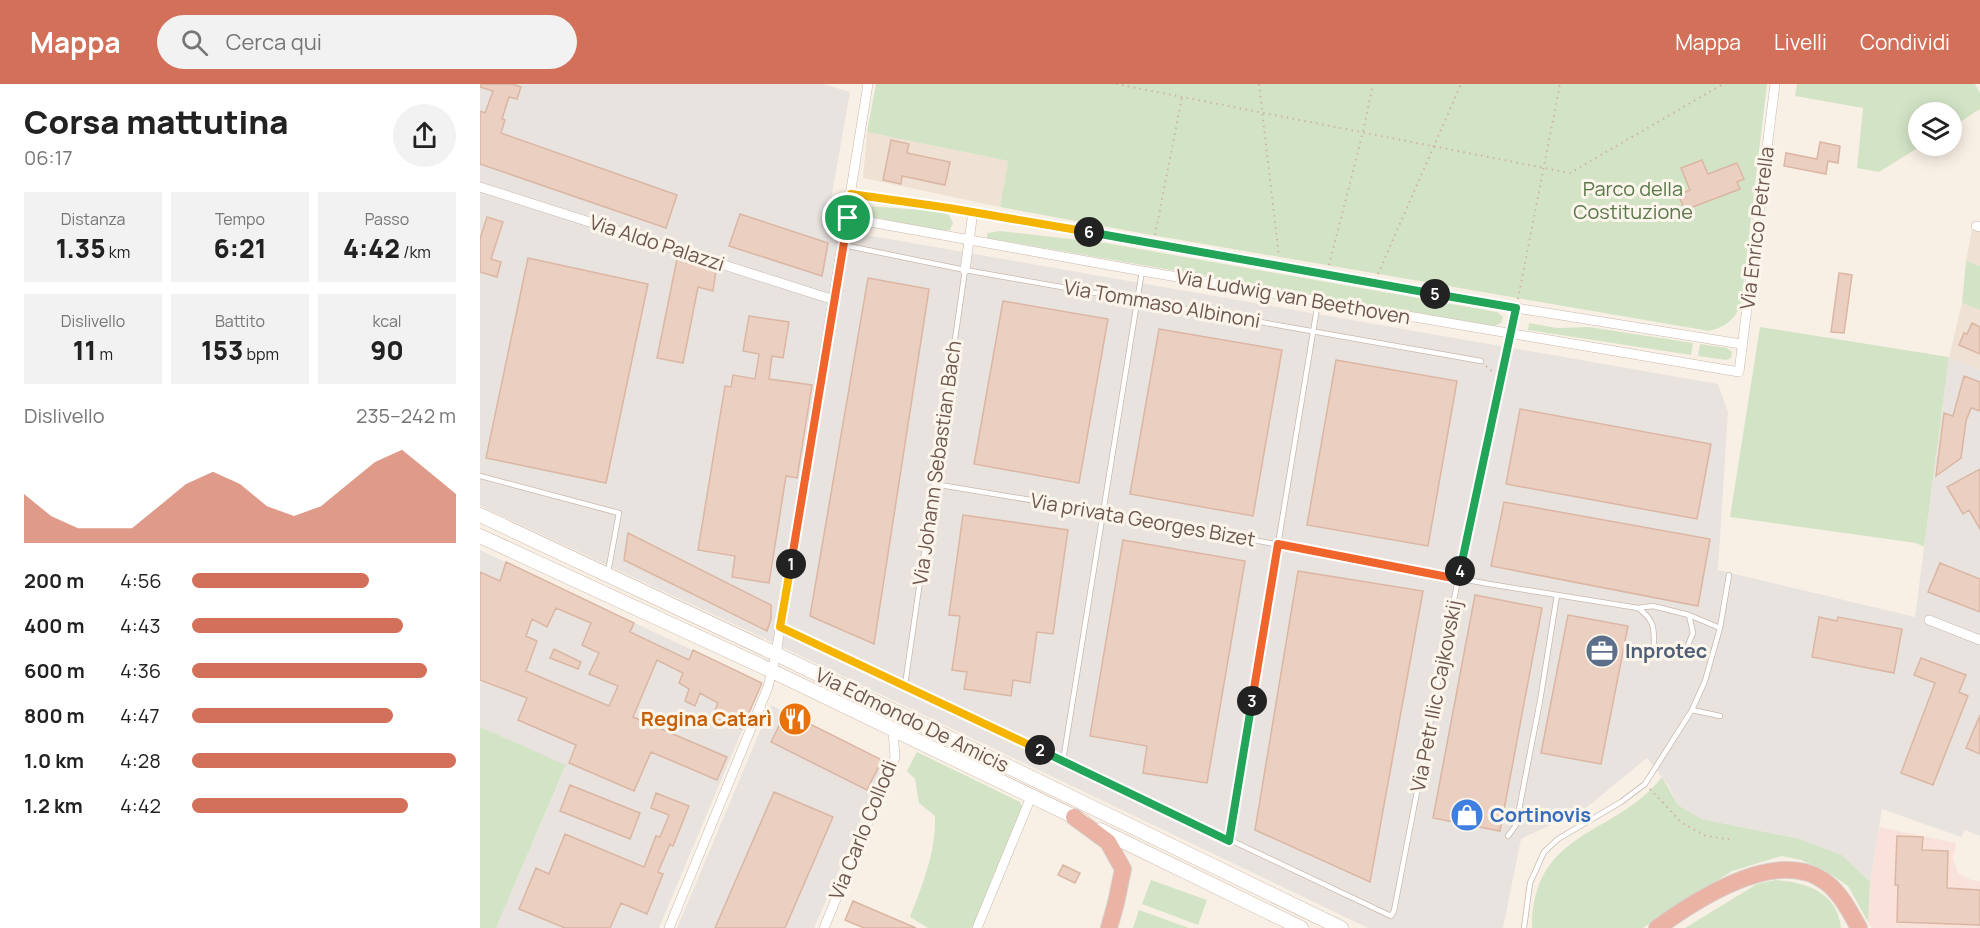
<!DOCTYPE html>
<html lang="it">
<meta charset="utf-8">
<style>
:root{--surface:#fff;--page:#f2f2f2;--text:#222;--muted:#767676;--accent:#d3705a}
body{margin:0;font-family:Manrope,sans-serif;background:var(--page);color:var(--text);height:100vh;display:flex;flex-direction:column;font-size:22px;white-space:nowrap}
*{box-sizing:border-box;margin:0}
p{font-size:20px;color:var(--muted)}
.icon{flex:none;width:33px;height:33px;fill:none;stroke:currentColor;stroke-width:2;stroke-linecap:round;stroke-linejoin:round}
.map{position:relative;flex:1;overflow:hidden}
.panel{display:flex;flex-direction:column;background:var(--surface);width:480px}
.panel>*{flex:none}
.buttons{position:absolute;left:1428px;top:18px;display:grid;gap:12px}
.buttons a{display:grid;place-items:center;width:54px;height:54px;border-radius:50%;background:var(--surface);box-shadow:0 3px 15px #0003;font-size:30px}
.pin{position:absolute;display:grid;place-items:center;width:51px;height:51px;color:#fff;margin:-26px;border:3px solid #fff;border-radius:50%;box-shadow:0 2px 6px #0007}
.km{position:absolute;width:30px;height:30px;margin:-15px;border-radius:50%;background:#222;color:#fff;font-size:16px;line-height:30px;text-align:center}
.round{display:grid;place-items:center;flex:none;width:63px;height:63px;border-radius:32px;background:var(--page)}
.head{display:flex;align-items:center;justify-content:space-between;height:102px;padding:0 24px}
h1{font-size:33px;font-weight:800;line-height:45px}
.metrics{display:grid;grid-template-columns:repeat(3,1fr);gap:9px;height:102px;padding:6px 24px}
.metrics div{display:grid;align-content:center;border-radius:0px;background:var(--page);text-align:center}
.metrics b{font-size:26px;font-weight:800}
.metrics small{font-size:16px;font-weight:400}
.metrics p{font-size:16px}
.chart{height:168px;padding:12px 24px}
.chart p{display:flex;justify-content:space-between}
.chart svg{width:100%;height:108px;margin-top:6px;fill:var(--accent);opacity:.7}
ul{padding:0 24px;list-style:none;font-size:20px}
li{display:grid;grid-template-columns:96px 72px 1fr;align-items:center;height:45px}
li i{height:15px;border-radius:8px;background:var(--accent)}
header{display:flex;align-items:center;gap:36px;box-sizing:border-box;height:84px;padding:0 30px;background:var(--accent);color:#fff}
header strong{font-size:28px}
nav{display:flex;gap:33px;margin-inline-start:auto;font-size:21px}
.search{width:420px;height:54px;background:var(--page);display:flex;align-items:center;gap:15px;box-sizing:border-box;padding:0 21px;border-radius:33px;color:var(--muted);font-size:22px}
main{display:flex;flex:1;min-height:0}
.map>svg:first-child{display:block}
.residential{fill:#efe2d4}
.commercial{fill:#f8e2da}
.industrial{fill:#e9e3df}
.green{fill:#d3e4c6}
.building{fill:#ebcfc0;stroke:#dbb6a3;stroke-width:1.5;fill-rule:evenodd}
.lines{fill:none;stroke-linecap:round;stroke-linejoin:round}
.lane-casing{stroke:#c8b8ad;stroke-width:6}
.street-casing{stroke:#c8b8ad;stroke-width:10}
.secondary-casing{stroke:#cdbaae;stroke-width:15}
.highway-casing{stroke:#d6d0cd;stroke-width:18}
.path{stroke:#cfb3a4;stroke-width:2;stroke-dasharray:1.5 4.5;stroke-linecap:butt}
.lane{stroke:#fff;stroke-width:4.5}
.street{stroke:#fff;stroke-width:9}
.secondary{stroke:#fff;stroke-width:14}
.highway{stroke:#ebb3a4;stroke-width:16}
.split-1-casing{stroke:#fff;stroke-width:12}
.split-2-casing{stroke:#fff;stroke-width:12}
.split-3-casing{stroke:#fff;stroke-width:12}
.split-4-casing{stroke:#fff;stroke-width:12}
.split-5-casing{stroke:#fff;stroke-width:12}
.split-6-casing{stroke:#fff;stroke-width:12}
.split-7-casing{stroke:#fff;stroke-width:12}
.split-1{stroke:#f0652b;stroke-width:8}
.split-2{stroke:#f5b400;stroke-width:8}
.split-3{stroke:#22a559;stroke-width:8}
.split-4{stroke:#f0652b;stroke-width:8}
.split-5{stroke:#22a559;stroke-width:8}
.split-6{stroke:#22a559;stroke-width:8}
.split-7{stroke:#f5b400;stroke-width:8}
.labels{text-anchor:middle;stroke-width:6;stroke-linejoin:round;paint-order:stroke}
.park-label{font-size:20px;fill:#5a784b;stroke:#fcf5eb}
.street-label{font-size:20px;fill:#6e584e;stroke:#fcf5eb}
.service-label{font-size:20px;font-weight:bold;fill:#4e5e75;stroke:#fcf5eb;text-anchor:start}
.food-label{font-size:20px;font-weight:bold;fill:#c56008;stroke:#fcf5eb;text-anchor:end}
.shop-label{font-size:20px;font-weight:bold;fill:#366cbe;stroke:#fcf5eb;text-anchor:start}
</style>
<header>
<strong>Mappa</strong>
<div class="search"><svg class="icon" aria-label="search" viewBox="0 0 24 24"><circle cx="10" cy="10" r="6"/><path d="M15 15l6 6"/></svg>Cerca qui</div>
<nav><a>Mappa</a><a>Livelli</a><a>Condividi</a></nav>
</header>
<main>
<section class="panel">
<div class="head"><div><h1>Corsa mattutina</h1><p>06:17</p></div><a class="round"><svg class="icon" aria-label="share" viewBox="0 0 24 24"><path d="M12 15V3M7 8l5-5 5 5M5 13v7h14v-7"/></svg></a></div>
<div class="metrics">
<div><p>Distanza</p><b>1.35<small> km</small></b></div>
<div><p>Tempo</p><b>6:21</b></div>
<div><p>Passo</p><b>4:42<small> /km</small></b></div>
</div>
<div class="metrics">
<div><p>Dislivello</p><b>11<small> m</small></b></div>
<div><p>Battito</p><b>153<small> bpm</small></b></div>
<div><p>kcal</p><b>90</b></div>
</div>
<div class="chart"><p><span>Dislivello</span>235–242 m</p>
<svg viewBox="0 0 160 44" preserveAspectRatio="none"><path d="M0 44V24L10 33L20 38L30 38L40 38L50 29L60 20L70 15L80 20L90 29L100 33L110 29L120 20L130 11L140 6L150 15L160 24V44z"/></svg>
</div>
<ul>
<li><b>200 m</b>4:56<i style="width:67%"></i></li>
<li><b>400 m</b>4:43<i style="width:80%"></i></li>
<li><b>600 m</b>4:36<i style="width:89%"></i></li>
<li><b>800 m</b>4:47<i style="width:76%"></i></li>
<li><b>1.0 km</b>4:28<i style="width:100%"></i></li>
<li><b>1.2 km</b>4:42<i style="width:82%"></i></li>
</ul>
</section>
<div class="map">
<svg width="1500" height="844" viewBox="0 0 1500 844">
<rect width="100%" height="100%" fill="#f9f0e5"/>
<path class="residential" d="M387 48 528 77 520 123 383 94Z
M1492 145 1500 148V182L1486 177Z
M1482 219 1500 226V286L1469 273Z"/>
<path class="commercial" d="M1399 743 1476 759 1473 774 1478 789 1491 796 1500 797V844H1392L1388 838 1390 798Z"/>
<path class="industrial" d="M0 0H343L370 8 346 144 1238 300 1248 328 1238 486 1435 533 1469 273 1500 286V752L1485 746 1481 753 1402 725 1390 798 1362 771 1320 755 1222 735 1198 721 1188 701 1167 674 1106 724 1041 755 1023 844H888L275 550 0 422Z
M0 466 282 599 179 844H16L86 682 0 643Z
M291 621 406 679 334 844H197Z"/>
<path class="green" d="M396 0H1287L1261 220C1255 236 1245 243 1229 247L666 150 520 123 528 77 387 48Z
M1317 0H1495L1500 9V25L1472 43V28H1438V62H1441L1399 88 1377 84 1383 24 1315 12Z
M386 122 458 127 469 131 473 139 470 146 462 147 387 132 382 128Z
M520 147 625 159 1017 228 1023 233 1021 239 1014 242 507 154V149Z
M1486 177 1500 182V226L1482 219Z
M1049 239 1077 244 1109 243 1213 259 1211 271 1048 246Z
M1280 243 1469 273 1444 463 1436 459 1250 433Z
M1220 260 1247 264 1252 268 1251 274 1246 276 1218 272Z
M0 643 86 681 16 844H0Z
M437 668 540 718 542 723 494 844H448L430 833C443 799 456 768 455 732L439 719 435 695 427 687Z
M1182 693 1198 721 1222 735 1320 755 1362 771 1390 798 1388 838 1368 802 1344 786 1321 776 1302 772 1252 787 1163 844H1052C1052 745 1135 753 1182 693Z
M671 796 727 816 718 841 662 820Z
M1296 796C1327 798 1358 809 1361 844H1205L1277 800Z
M659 826 709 844H653Z"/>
<path class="building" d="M0 0H32L41 3 37 15 29 13 22 35 25 36 21 49 197 111 186 144 0 80V27L5 29 13 7 0 3Z
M411 56 429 60 427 69 470 78 465 101 422 92 421 100 403 96Z
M1340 58 1360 62 1358 79 1348 77 1346 90 1304 82 1306 69 1337 75Z
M1222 76 1228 90 1257 79 1264 95 1257 98 1260 105 1210 124 1209 122 1204 124 1200 115 1205 113 1203 109 1210 106 1201 84Z
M260 130 348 159 342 192 249 162Z
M7 133 23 138 11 175 21 178 17 193 0 188V155Z
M48 174 168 200 126 399 6 374Z
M197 175 236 187 233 207 218 203 203 279 177 274Z
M1359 189 1372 191 1364 249 1351 248Z
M388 194 449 205 394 560 330 532Z
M523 217 628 235 599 399 494 380Z
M269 232 309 238 303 274 292 272 289 295 332 301 317 394 306 392 289 499 252 493 255 472 218 466 245 302 251 303 253 291 275 295 279 270 263 267Z
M1492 239 1500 243V270L1479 261 1484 249 1487 250Z
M679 245 802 266 773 432 650 410Z
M856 276 977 297 948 462 827 441Z
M1484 292 1500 298V327L1491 324 1486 337 1481 374 1456 392 1464 329 1473 332Z
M1040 325 1231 360 1217 435 1026 400Z
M1500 385V445L1489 426 1483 430 1467 403Z
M1024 418 1230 455 1218 522 1011 482Z
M483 431 588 446 573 550 557 548 550 599 533 596 531 612 484 605 487 588 472 586 480 532 469 531Z
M148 449 291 521V535L287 547 144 476Z
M643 456 765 477 727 699 663 689 667 662 610 652Z
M26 478 154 539 150 548 209 576 213 566 282 599 262 645 232 633 238 619 220 609 215 622 205 617 209 605 199 599 203 589 177 576 153 633 247 673 237 696 171 668 154 707 89 679 96 661 38 636 47 614 0 596V488L20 497ZM76 524 111 539 102 561 119 569 109 590 138 602 129 622 46 587 57 557 46 552 52 535 67 543Z
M1460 479 1500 495V528L1448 508Z
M818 487 943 507 890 798 775 746Z
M995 511 1062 524 1020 747 953 734Z
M1088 531 1148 542 1121 680 1061 669Z
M1339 533 1357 537 1358 533 1422 545 1414 589 1332 573Z
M74 565 101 578 98 585 70 574Z
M1441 574 1486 591 1479 608 1488 612 1453 701 1421 689 1455 599 1434 591Z
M306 628 402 676 387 706 291 658Z
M1500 631V670L1486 664Z
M90 701 160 729 150 755 80 727Z
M294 708 353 733 305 844H235Z
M176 709 209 722 193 762 190 760 178 788 183 790 167 830 141 819 130 844H85L39 825 56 784 69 790 85 750 164 783 176 752 180 753 189 731 171 724Z
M1417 752 1443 753 1442 766 1468 767 1467 804 1500 806V841L1417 838 1418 801H1415Z
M583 781 600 789 595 799 578 791Z
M373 817 436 844H384L365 836Z"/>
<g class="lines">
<g class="lane-casing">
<path id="lane" d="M363 161 485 186 1001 277
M0 392 139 429 128 488
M454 400 623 428 1009 500 1158 524 1173 522 1209 531 1213 549 1206 566C1192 572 1186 573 1174 564 1174 543 1175 537 1158 524
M300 543 911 832 914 827 978 495 1031 251
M1240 544 1249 491
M425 601 485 186
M1212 626 1240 632
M583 677 662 187
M1028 752 1036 741 1060 617 1077 511
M749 757 838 218
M1044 844 1050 799 1064 768 1078 755 1141 718 1165 700 1212 626 1225 597 1240 544 1209 531"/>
</g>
<g class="street-casing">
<path id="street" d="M0 103 354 216
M371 110 493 128 1036 224 1261 260
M368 134 662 187 1259 288 1295 0
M1496 142 1500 143
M485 186 493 128
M1031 250 1036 224
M1449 536 1500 556
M189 844 288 603 296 570 388 0
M344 844 415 673 413 646
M497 844 551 713"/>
</g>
<g class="secondary-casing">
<path id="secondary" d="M0 431 296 570 861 844
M0 452 292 587 603 737
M620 746 821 844"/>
</g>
<g class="highway-casing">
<path id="highway" d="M594 733 628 758 643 785 636 819 629 844
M1177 844C1217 815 1299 761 1347 799 1361 810 1370 828 1379 844"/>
</g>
<path class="path" d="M636 0 1090 89 1243 0
M779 0 799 173
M675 151 702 13
M849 181 883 48 893 0
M898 190 981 0
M1038 215 1080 0
M1006 282 1015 290
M1170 705 1202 739 1226 752 1254 756"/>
<use href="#lane" class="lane"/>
<use href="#street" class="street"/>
<use href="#secondary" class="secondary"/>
<use href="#highway" class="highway"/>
</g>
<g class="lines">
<g class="split-1-casing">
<path id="split-1" d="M311 480 368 134"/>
</g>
<g class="split-2-casing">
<path id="split-2" d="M311 480 300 543 560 666"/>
</g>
<g class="split-3-casing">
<path id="split-3" d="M560 666 749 757 772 617"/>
</g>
<g class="split-4-casing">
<path id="split-4" d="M772 617 798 460 978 495 980 487"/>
</g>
<g class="split-5-casing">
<path id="split-5" d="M955 210 1036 224 980 487"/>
</g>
<g class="split-6-casing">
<path id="split-6" d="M609 148 955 210"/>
</g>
<g class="split-7-casing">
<path id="split-7" d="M368 134 371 110 469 124 609 148"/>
</g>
<use href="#split-1" class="split-1"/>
<use href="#split-2" class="split-2"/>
<use href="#split-3" class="split-3"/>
<use href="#split-4" class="split-4"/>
<use href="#split-5" class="split-5"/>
<use href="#split-6" class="split-6"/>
<use href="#split-7" class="split-7"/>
</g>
<defs>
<g id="office-disc" transform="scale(1.725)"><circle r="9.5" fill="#5c6f8a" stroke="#fcf5eb"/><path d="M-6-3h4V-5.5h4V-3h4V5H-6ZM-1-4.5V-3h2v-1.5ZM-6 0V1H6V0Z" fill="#fff"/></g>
<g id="restaurant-disc" transform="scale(1.725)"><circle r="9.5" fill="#e8710a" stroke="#fcf5eb"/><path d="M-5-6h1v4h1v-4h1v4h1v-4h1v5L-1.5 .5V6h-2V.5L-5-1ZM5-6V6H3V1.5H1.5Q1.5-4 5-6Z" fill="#fff"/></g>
<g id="shop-disc" transform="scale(1.725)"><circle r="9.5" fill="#3f7fe0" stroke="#fcf5eb"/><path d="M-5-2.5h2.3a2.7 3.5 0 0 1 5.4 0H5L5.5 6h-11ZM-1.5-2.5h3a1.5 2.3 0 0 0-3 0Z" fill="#fff"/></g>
</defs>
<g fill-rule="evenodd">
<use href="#office-disc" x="1122" y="567"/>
<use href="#restaurant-disc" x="315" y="635"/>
<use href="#shop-disc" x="987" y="731"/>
</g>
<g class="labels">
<g class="park-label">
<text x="1153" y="112">Parco della<tspan x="1153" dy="23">Costituzione</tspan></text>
</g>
<g class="street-label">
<text transform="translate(1277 144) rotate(-83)" y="7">Via Enrico Petrella</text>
<text transform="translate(177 159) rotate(18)" y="7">Via Aldo Palazzi</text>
<text transform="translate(813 213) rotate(10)" y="7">Via Ludwig van Beethoven</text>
<text transform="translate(682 220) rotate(10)" y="7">Via Tommaso Albinoni</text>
<text transform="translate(457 379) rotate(-82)" y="7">Via Johann Sebastian Bach</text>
<text transform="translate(663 436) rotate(10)" y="7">Via privata Georges Bizet</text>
<text transform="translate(956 612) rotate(-79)" y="7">Via Petr Ilic Cajkovskij</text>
<text transform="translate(432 636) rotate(26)" y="7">Via Edmondo De Amicis</text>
<text transform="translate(383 746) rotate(-68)" y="7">Via Carlo Collodi</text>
</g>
<g class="service-label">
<text x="1145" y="574">Inprotec</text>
</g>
<g class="food-label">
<text x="292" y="642">Regina Catarì</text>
</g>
<g class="shop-label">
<text x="1010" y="738">Cortinovis</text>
</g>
</g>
</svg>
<div class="buttons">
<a><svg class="icon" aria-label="layers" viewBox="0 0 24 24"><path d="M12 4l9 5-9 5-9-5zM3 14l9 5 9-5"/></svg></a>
</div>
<div class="pin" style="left:368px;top:134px;background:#1e9e55"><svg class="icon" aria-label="arrive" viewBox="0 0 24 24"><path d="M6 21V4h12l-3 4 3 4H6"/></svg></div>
<b class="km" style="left:311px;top:480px">1</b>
<b class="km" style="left:560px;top:666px">2</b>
<b class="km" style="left:772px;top:617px">3</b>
<b class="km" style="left:980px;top:487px">4</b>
<b class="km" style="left:955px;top:210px">5</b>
<b class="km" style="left:609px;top:148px">6</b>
</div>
</main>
